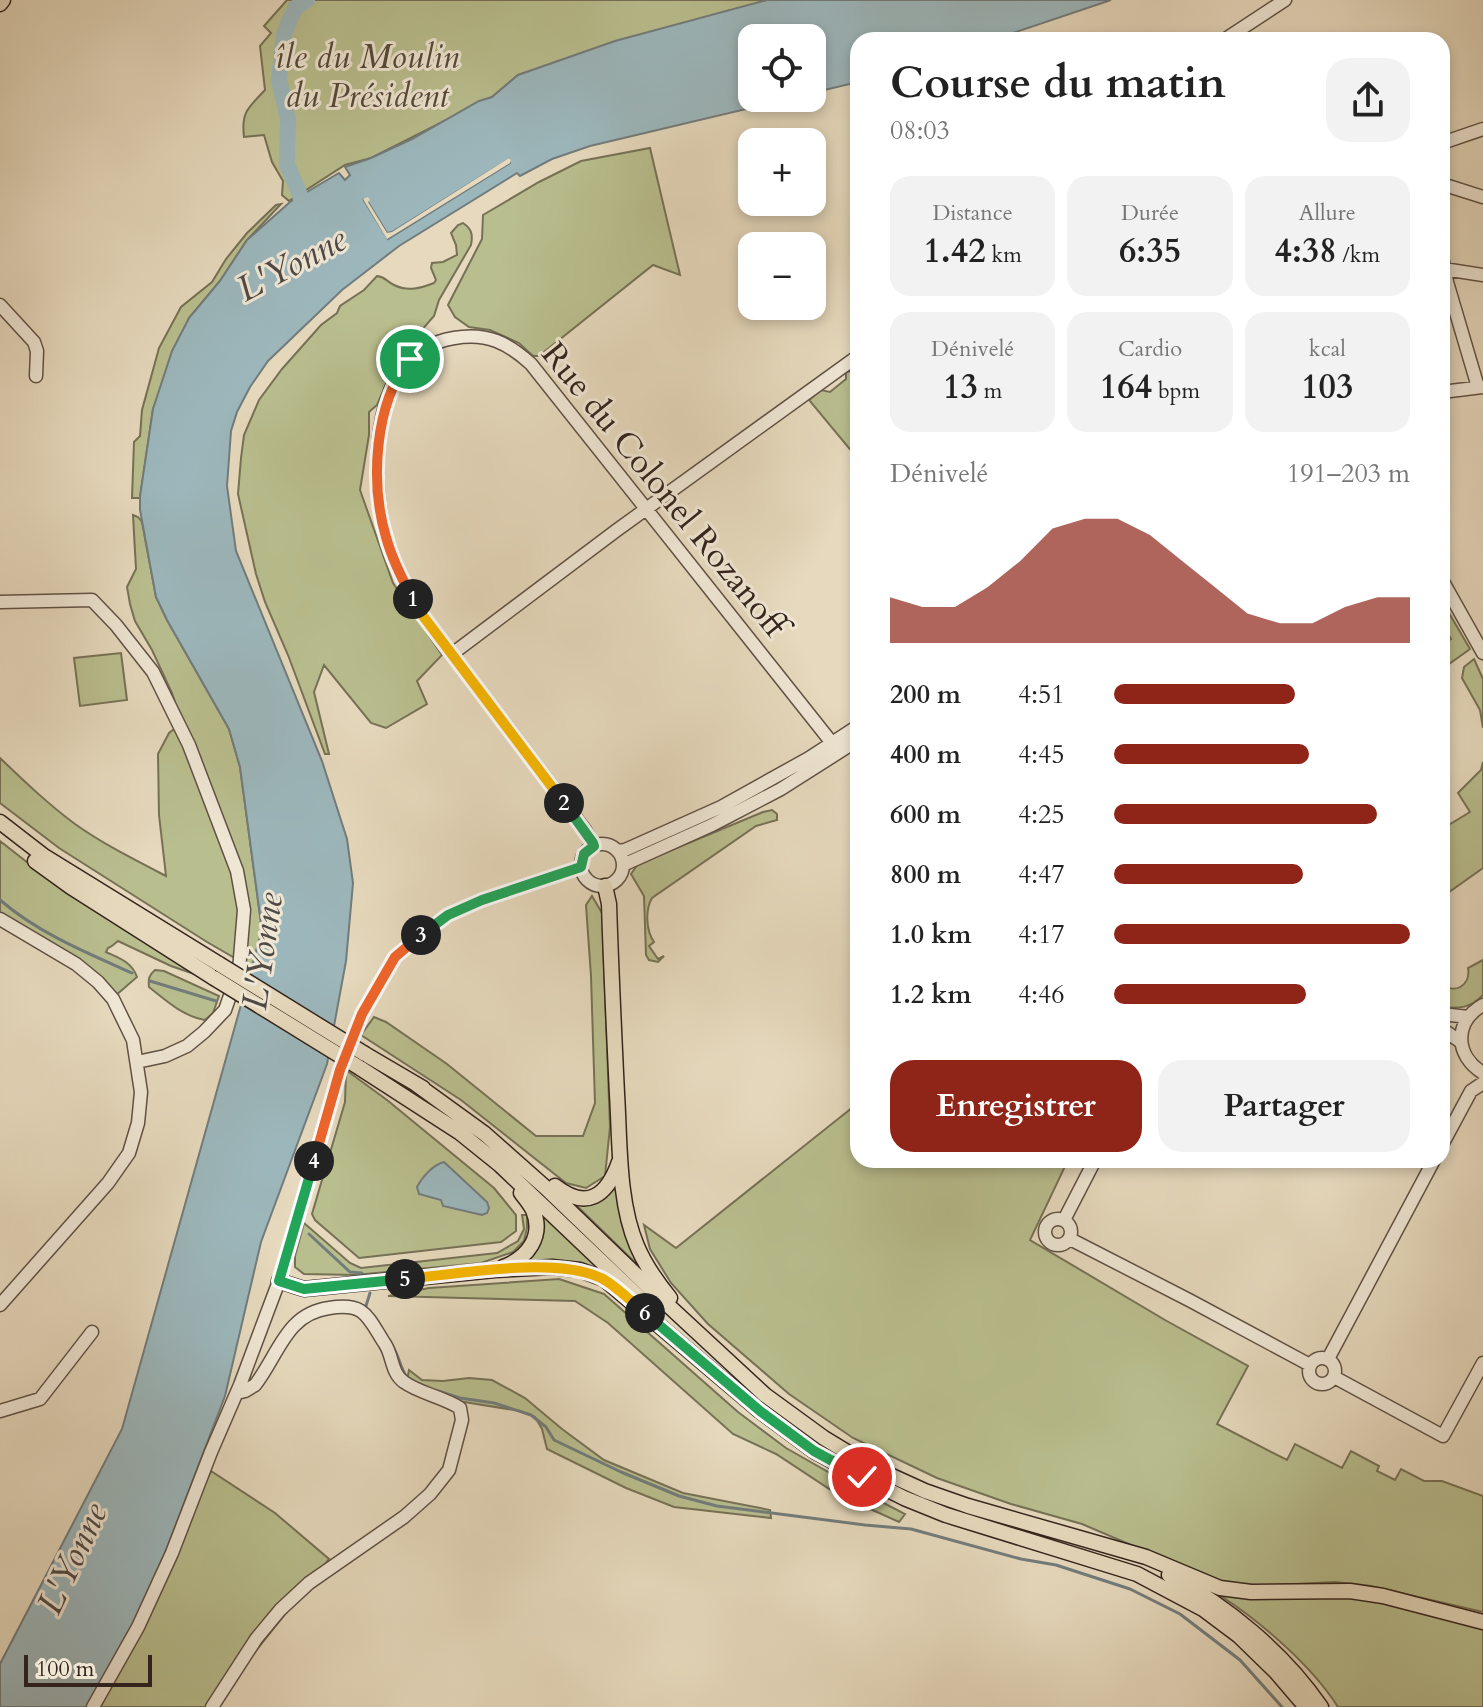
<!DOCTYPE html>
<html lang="fr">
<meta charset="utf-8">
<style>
:root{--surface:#fff;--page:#f2f2f2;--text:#222;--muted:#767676;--accent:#8f2418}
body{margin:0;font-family:Cardo,serif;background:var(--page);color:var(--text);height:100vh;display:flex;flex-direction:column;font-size:30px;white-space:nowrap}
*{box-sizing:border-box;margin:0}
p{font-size:26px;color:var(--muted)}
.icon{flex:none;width:44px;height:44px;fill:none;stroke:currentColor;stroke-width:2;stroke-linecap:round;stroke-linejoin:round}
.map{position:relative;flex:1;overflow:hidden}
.panel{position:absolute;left:850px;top:32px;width:600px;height:1136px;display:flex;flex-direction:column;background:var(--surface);border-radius:24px;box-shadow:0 4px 12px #0003}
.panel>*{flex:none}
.fabs{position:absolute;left:738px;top:24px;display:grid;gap:16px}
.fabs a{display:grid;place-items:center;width:88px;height:88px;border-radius:16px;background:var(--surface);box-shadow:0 4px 12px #0003;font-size:40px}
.scale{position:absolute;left:24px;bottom:20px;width:128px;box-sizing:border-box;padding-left:8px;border:4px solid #34241d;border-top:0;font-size:22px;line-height:28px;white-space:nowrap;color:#34241d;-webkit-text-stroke:6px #efe6d4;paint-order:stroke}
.pin{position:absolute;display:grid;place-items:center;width:68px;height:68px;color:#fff;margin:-34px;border:4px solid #fff;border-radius:50%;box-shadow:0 2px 8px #0007}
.km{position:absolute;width:40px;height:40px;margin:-20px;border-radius:50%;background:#222;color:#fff;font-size:22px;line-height:40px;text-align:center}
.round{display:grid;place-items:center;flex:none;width:84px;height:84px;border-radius:24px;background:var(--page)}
.overview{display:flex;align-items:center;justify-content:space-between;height:136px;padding:0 40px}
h1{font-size:44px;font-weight:700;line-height:60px}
.figures{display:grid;grid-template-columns:repeat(3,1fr);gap:12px;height:136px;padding:8px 40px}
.figures div{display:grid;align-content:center;border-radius:20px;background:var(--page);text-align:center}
.figures b{font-size:34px;font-weight:700}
.figures small{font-size:22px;font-weight:400}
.figures p{font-size:22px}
.chart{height:224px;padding:16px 40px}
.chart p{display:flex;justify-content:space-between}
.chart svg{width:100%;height:144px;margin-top:8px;fill:var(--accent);opacity:.7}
.cta{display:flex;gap:16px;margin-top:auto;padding:16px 40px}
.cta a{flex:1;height:92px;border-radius:24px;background:var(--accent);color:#fff;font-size:32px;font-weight:700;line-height:92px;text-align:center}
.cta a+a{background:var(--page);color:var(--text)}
ul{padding:0 40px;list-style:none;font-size:26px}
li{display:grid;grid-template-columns:128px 96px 1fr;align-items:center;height:60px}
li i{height:20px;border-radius:10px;background:var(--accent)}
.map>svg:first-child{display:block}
.green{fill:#b9be8e;stroke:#767156;stroke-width:2}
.water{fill:#9cb7bc;stroke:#727c7c;stroke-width:2;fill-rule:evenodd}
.pier{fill:#e6d9bd}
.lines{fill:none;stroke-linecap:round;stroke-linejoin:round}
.stream{stroke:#727c7c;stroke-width:3}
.river{stroke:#9cb7bc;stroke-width:16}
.minor-casing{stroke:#605145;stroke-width:15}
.major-casing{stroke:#34241d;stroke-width:17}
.minor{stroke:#efe6d4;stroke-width:12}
.major{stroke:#e6d9bd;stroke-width:14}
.major-bridge-casing{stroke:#34241d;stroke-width:17;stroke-linecap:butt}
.major-bridge{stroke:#e6d9bd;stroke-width:14}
.split-1-casing{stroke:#fff;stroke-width:16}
.split-2-casing{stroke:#fff;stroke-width:16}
.split-3-casing{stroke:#fff;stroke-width:16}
.split-4-casing{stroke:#fff;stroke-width:16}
.split-5-casing{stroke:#fff;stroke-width:16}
.split-6-casing{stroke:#fff;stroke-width:16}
.split-7-casing{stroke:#fff;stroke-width:16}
.split-1{stroke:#f0652b;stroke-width:10}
.split-2{stroke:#f5b400;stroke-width:10}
.split-3{stroke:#22a559;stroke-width:10}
.split-4{stroke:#f0652b;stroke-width:10}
.split-5{stroke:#22a559;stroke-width:10}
.split-6{stroke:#f5b400;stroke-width:10}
.split-7{stroke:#22a559;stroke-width:10}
.labels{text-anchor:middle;stroke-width:6;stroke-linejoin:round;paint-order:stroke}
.park-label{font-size:34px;font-style:italic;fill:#554a39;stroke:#efe6d4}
.street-label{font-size:34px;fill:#34241d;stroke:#efe6d4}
.water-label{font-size:36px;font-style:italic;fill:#4e4945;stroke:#efe6d4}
</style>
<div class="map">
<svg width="1483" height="1707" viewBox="0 0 1483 1707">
<rect width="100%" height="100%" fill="#e6d9bd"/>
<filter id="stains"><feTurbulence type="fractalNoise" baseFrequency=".0025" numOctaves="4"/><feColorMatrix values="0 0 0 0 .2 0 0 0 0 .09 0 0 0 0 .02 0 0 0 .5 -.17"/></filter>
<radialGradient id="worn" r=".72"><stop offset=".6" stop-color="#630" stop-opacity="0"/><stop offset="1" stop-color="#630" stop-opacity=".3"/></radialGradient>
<path class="green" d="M287 0H777L518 75 492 97 371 158 345 165 289 201 282 195 283 181 272 162 264 135 244 137C241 112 248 108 265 90L260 46 271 33 264 26Z
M650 148 680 275 653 265 539 356H533L519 343 490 330 469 327 455 317 448 305 482 239 483 215 539 182 581 161Z
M281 204 247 240 220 281 189 318 153 409 140 498H132L134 442 140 436 142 410 159 348 181 307 212 282 226 259 247 233 276 205Z
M463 223C472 229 473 235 471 245L439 300 434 316 412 341 394 367 377 405 369 412V435L360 490 393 583 442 655 417 681 427 704 386 728 371 723 324 665 314 692 329 754H325L288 655 265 602 256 574 238 494 241 458 244 435 259 400 282 369 321 325 337 313 340 306 364 290 377 276C386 277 387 282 394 285 408 292 421 288 434 283L436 280 431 268 432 263 443 262 457 255 456 245 451 233 458 225Z
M852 371 858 377V459L809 400 821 390 830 392 846 379V372Z
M133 515 138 517 142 522 156 597 167 620 229 729 240 767 262 930 252 968 207 942 59 848 0 803V758C24 781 48 804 75 824 103 844 135 860 166 876L159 815 158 754 169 733 182 723 172 693 152 650 135 621 130 604 127 587 136 569Z
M1442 601 1470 649 1442 669V645L1451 639 1442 624Z
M121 653 127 700 80 706 74 658Z
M1474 659 1483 679V728L1480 710 1462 678 1464 667Z
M1483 762V868L1442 897V829L1470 812 1458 793 1481 770Z
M772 810 777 814V820L756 826 652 898C645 910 646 931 654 942L649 946 658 959 664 956 658 962 649 960 646 955 644 896 631 874 638 864 763 812Z
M0 841 65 892 200 976 171 966 118 941 112 946 108 948 106 952C119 958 132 962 137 977L115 996C85 957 41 937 0 913Z
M592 896 602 913 610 1127 605 1176 586 1188 566 1183 461 1100 361 1035 374 1017 386 1022 447 1064 536 1136H583L595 1103 591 976 586 905Z
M1483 960V995C1471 1008 1459 1009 1442 1007V984C1455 995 1471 985 1468 968Z
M155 970 164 971 219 996 213 1013 205 1020C184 1017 165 1000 149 987 148 979 149 975 155 970Z
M346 1070 387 1100 494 1188 516 1215V1231L501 1242 359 1258 315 1220 312 1214 345 1102Z
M858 1103V1160H1068L1030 1240 1165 1320 1248 1366 1217 1424 1287 1460 1295 1444 1342 1468 1351 1451 1379 1466 1377 1471 1395 1480 1401 1469 1424 1481H1442L1483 1496V1612L1371 1586 1335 1582 1252 1586 1211 1579 1082 1524 1011 1504 937 1478 853 1438 789 1394 708 1324 671 1283 650 1249 644 1225 676 1248Z
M618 1179 649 1276 576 1205 593 1202Z
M541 1211 607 1273 518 1264Z
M522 1215H527V1228L524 1241 513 1252 481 1263 355 1275 304 1274 295 1267V1256L304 1223 350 1263 361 1268 497 1253 518 1241 524 1229Z
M559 1279 604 1294 738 1412 786 1448 874 1498 905 1514 899 1522 837 1494 776 1454 733 1434 608 1323 575 1301 388 1296 429 1288Z
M409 1370 422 1380 443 1381 469 1378 492 1380 525 1398 562 1429 604 1460 683 1493 770 1510 771 1518 674 1507 626 1488 547 1449 542 1429 535 1417 520 1411 458 1401 407 1381Z
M211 1471 275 1513 329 1559 211 1707H92Z
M1220 1592 1358 1596 1483 1628V1707H1338C1312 1666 1261 1622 1221 1596Z"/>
<path class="water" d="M767 0H1111L992 40H858V82L812 93V38H752V98H792L590 146 552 159 520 176 517 173 399 246 342 290 268 361 250 387 237 412 231 431 227 486 236 551 322 761 347 839 353 883 346 961 327 1064 261 1242 225 1396 152 1587 89 1707H0V1664L122 1429 262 930 240 767 229 729 167 620 156 597 140 510V496L153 409 172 351 189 318 220 281 247 240 290 202 339 173 345 180 350 175 345 167 371 158 412 139 479 101 492 97 518 75 615 41ZM509 159 510 163 388 239 363 199 368 202 387 233 392 232Z
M444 1162 487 1202 489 1208 487 1213 482 1215 443 1206 441 1200 419 1194 417 1187C422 1177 433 1165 444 1162Z"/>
<path class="pier" d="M509 158 511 160 510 163 387 239 363 199 368 197 370 200 368 202 387 233 392 232Z"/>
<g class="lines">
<path class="stream" d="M0 900C38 933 87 953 132 973
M150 981 216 1001
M309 1234 350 1272 362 1273
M365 1309 370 1293
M393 1347C399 1356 400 1367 406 1376
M438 1391 460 1398 494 1403 531 1415 546 1427 554 1440 621 1472 679 1496 717 1506 865 1525 911 1529 1021 1559 1056 1565 1130 1589 1180 1614 1240 1660 1282 1707"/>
<path class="river" d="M305 217 300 195 287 164 288 120 279 80 284 34 295 8 307 0"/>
<g class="minor-casing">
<path id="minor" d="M1224 40 1285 0
M1442 143 1483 129
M1442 184 1483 197
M1442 257 1447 282 1478 387
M1444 269 1483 275
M0 305 34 342 37 351 36 376
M1442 392 1483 387
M1442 580 1483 653
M0 602 92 600 116 625 153 672 189 745 237 871 244 910 239 970 225 1010 204 1032 187 1046 165 1056 137 1062
M452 654 617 530 858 356
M581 865a21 21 0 1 1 42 0a21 21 0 1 1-42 0Z
M594 846 585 830 420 612C406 587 393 562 385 534 373 487 373 415 399 373 411 354 433 341 454 338 487 332 508 343 531 364L832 743
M618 851 625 850 721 807 809 758 858 726
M623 865 712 825 781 789 858 740
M0 919 76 964 98 982 113 999 133 1040 141 1092 138 1123 129 1153 108 1183 0 1305
M1483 1005C1453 1022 1455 1056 1483 1073
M1442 1014 1468 1017
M1442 1029 1461 1042
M1442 1145 1471 1091 1483 1083
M1045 1232a13 13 0 1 1 26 0a13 13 0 1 1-26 0Z
M1064 1220 1095 1160
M1070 1239 1189 1300 1310 1365
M1309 1371a13 13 0 1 1 26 0a13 13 0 1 1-26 0Z
M1328 1359 1434 1160
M1334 1377 1443 1436 1483 1363
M0 1411 40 1399 92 1332
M93 1707 138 1627 172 1553 211 1452 240 1385 279 1281 340 1070 362 1014 395 957 422 933 448 915 482 900 581 867
M212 1707 256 1639 280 1610 309 1583 404 1517 430 1494 449 1470 462 1420 460 1408C443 1397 419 1393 404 1382 391 1373 393 1356 385 1344 367 1316 365 1302 329 1308 286 1314 279 1354 255 1385L245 1391 237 1393"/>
</g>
<g class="major-casing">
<path id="major" d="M0 4 3 0
M0 822 44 856 219 964
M35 861 71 887 214 978
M605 886 609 904C611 967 614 1031 617 1094 620 1142 618 1202 637 1246 645 1265 657 1282 670 1298
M365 1054 423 1088
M360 1068 459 1132 500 1165 643 1301
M416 1084 485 1134 546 1188 657 1295 765 1395 824 1438 870 1466 925 1491 968 1506 1146 1557 1220 1588 1251 1592 1350 1591 1383 1596 1483 1622
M555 1186C587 1211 607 1196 619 1162
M503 1267C528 1258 544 1236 533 1210 530 1204 525 1198 521 1193
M279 1281 304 1289 495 1270 552 1267 580 1270 604 1279 760 1411 814 1451 862 1477 904 1498 946 1515 1137 1574 1203 1609 1239 1636 1276 1672 1306 1707
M1169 1575C1228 1607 1283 1652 1321 1707"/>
</g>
<use href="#minor" class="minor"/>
<use href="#major" class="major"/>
<g class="major-bridge-casing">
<path id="major-bridge" d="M219 964 365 1054
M214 978 360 1068"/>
</g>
<use href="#major-bridge" class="major-bridge"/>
</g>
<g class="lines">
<g class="split-1-casing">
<path id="split-1" d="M410 359C374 404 370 483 386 537 392 559 402 579 413 599"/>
</g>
<g class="split-2-casing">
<path id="split-2" d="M413 599 420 612 564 803"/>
</g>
<g class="split-3-casing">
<path id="split-3" d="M421 935 448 915 482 900 581 867 584 854 594 846 593 843 564 803"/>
</g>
<g class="split-4-casing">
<path id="split-4" d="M314 1161 340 1070 362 1014 395 957 421 935"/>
</g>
<g class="split-5-casing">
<path id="split-5" d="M314 1161 279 1281 304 1289 405 1279"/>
</g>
<g class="split-6-casing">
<path id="split-6" d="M405 1279C459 1274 554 1256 601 1278 617 1286 631 1302 645 1313"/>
</g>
<g class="split-7-casing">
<path id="split-7" d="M645 1313 760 1411 814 1451 862 1477"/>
</g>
<use href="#split-1" class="split-1"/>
<use href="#split-2" class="split-2"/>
<use href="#split-3" class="split-3"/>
<use href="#split-4" class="split-4"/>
<use href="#split-5" class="split-5"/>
<use href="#split-6" class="split-6"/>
<use href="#split-7" class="split-7"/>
</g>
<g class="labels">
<g class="park-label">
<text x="367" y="68">île du Moulin<tspan x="367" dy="39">du Président</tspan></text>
</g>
<g class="street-label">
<text transform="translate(665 489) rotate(51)" y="12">Rue du Colonel Rozanoff</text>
</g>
<g class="water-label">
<text transform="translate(291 263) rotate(-28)" y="13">L'Yonne</text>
<text transform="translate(261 951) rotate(-82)" y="13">L'Yonne</text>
<text transform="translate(71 1558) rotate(-65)" y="13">L'Yonne</text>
</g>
</g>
<rect width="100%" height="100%" filter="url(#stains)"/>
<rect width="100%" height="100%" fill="url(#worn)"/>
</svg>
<div class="fabs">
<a><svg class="icon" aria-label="locate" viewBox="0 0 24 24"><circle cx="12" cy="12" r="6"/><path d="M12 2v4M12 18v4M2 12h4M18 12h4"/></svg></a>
<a>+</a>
<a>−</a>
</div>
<div class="scale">100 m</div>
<div class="pin" style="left:410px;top:359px;background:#1e9e55"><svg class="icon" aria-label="arrive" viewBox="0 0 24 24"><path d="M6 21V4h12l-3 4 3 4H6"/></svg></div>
<div class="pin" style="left:862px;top:1477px;background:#d93025"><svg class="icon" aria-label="check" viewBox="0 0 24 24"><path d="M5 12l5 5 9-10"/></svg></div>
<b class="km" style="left:413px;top:599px">1</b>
<b class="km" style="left:564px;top:803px">2</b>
<b class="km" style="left:421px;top:935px">3</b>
<b class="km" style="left:314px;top:1161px">4</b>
<b class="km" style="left:405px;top:1279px">5</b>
<b class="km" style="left:645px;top:1313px">6</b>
<section class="panel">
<div class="overview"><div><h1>Course du matin</h1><p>08:03</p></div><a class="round"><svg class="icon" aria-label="share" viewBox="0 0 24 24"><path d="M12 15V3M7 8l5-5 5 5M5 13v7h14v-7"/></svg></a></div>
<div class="figures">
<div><p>Distance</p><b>1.42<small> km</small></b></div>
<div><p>Durée</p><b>6:35</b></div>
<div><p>Allure</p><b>4:38<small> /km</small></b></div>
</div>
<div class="figures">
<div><p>Dénivelé</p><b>13<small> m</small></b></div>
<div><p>Cardio</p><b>164<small> bpm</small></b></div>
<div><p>kcal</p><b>103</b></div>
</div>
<div class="chart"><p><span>Dénivelé</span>191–203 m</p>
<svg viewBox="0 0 160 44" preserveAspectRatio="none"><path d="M0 44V30L10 33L20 33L30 27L40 19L50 9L60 6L70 6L80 11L90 19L100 27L110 35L120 38L130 38L140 33L150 30L160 30V44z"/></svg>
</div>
<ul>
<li><b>200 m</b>4:51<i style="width:61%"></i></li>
<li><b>400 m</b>4:45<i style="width:66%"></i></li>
<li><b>600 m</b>4:25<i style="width:89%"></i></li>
<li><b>800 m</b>4:47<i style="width:64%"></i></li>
<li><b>1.0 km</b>4:17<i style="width:100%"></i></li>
<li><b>1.2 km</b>4:46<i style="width:65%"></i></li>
</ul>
<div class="cta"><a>Enregistrer</a><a>Partager</a></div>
</section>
</div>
